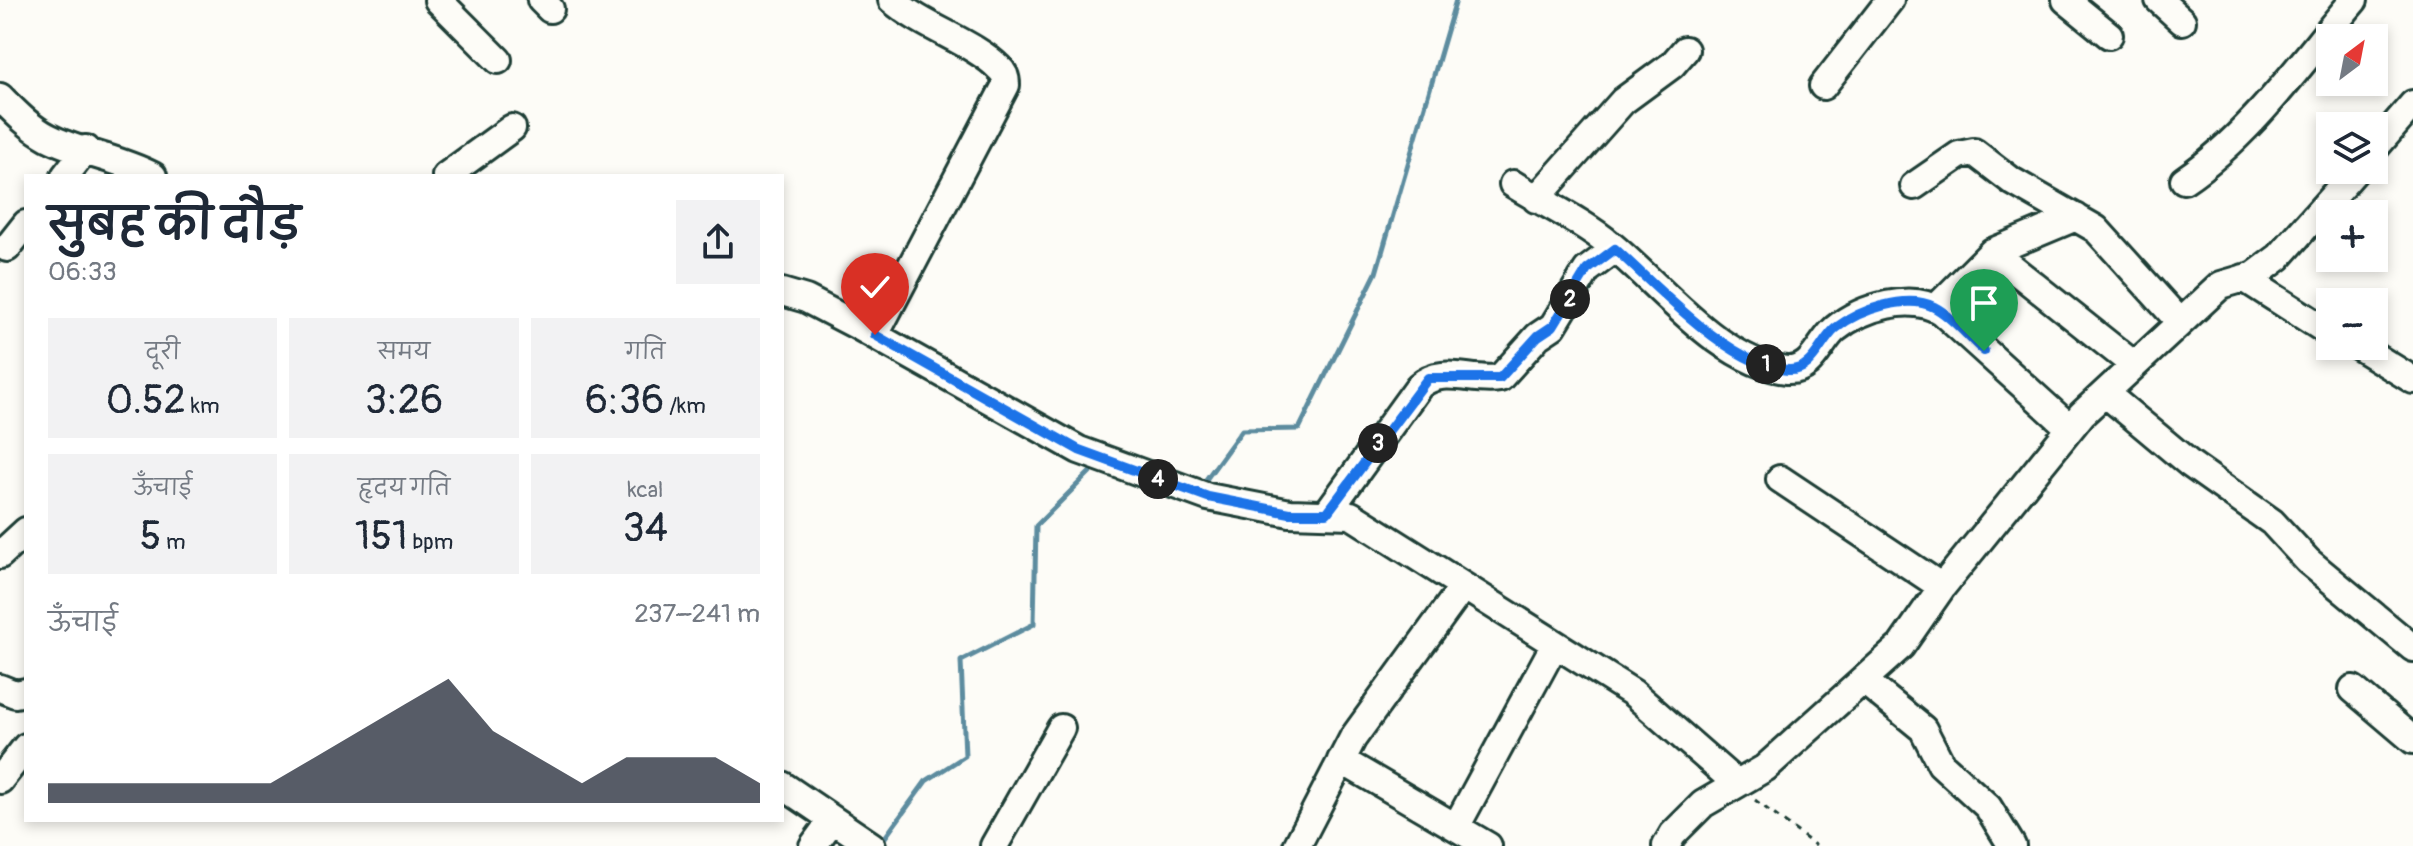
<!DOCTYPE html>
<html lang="hi">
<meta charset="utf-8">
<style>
:root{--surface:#fff;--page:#f2f2f3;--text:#1f2937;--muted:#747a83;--accent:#111827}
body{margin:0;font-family:Pangolin,"Playpen Sans Deva",sans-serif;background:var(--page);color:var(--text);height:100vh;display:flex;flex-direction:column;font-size:30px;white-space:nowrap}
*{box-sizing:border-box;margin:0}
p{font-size:26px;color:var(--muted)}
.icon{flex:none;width:44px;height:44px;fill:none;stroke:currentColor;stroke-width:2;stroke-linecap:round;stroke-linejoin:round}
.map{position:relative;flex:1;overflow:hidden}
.details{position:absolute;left:24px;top:174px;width:760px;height:648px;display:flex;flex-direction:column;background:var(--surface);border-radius:0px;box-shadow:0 4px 12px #0003}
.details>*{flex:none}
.needle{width:52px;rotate:32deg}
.controls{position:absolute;left:2316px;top:24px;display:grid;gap:16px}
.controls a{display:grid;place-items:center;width:72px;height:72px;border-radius:0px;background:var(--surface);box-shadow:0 4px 12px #0003;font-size:40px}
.pin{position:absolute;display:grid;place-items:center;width:68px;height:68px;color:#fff;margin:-82px -34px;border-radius:50% 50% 50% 0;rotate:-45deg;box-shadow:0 0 8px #0007}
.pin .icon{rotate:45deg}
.km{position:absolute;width:40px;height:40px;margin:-20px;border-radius:50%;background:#222;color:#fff;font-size:22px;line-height:40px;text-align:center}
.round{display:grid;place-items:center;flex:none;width:84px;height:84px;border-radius:0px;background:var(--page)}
.head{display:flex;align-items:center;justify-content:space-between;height:136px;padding:0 24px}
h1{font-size:44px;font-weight:600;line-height:60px}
.metrics{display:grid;grid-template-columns:repeat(3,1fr);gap:12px;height:136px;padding:8px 24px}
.metrics div{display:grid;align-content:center;border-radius:0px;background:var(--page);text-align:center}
.metrics b{font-size:40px;font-weight:600}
.metrics small{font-size:22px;font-weight:400}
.metrics p{font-size:22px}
.chart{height:224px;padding:16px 24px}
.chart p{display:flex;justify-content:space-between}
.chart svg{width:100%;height:144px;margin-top:8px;fill:var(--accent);opacity:.7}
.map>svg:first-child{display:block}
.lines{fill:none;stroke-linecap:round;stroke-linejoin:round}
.stream{stroke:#5d8c9f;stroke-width:5}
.minor-casing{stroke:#1f3d34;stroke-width:32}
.path{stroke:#1f3d34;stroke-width:3;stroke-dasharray:6 6;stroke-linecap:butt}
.minor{stroke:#fdfcf7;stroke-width:26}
.route-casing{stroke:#fff;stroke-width:16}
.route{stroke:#1a73e8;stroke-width:10}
</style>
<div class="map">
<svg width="2413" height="846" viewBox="0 0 2413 846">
<rect width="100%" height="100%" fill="#fdfcf7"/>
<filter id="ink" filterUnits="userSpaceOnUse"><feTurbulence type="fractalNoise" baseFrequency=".0125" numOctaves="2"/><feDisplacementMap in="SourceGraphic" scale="16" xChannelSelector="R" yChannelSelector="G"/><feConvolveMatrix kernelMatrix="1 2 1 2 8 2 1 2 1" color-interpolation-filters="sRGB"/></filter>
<g filter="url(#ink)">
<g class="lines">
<path class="stream" d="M1202 485 1242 430 1299 429 1376 273 1456 0
M881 843 926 781 965 756 961 661 1034 624 1036 526 1095 467"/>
<g class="minor-casing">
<path id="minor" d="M438 0 498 60
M541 0 550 9
M2066 0 2109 35
M2159 0 2182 21
M1823 86 1890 0
M0 97C15 112 29 127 48 137 79 153 119 158 153 176
M2374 149 2413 104
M65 176 86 149
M446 176 512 128
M2184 180C2252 134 2301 62 2354 0
M1513 184C1545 204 1582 221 1611 245 1659 284 1721 364 1787 370 1812 372 1819 343 1835 329 1862 307 1912 292 1942 312L2070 428
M1914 186 1959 155 1974 152 2012 181 2096 229 2180 322
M1536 199 1623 101 1672 65 1685 50
M7 248 26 224
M1992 252 2134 365
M2244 278 2330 333
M782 292 806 299 856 325 1079 450 1208 497 1290 513 1351 515 1633 693 1737 784
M1936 308 1992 252 2076 217
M875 335 1006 85C1006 78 1005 73 999 68 975 43 923 27 892 0
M2358 346 2413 380
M2105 393 2190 464 2272 522 2308 561 2413 648
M1780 479 1942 587
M1327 513 1419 386C1442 365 1472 383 1500 378L1538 336 1553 326 1587 270 1615 249
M0 555 26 531
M1863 680 1923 729 1941 764 1988 807 2012 846
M0 688 15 694 26 692
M2353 689 2413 740
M1341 760 1488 846
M0 780 26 747
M782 785 872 846
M1456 827 1555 644
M813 846 832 820
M994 846 1061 728
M1297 846 1353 738 1462 588
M1666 846 1673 834 1703 804 1765 768 1901 646 1942 587 2082 414 2221 285 2255 275 2279 257 2356 170"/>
</g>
<path class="path" d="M1755 800 1816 846"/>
<use href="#minor" class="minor"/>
</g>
</g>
<g class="lines" filter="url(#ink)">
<g class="route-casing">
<path id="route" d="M875 335 1079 450 1208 497 1290 513H1327L1428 378H1500L1538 336 1553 326 1587 270 1615 249C1657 286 1730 367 1788 370 1813 372 1820 341 1836 328 1859 310 1907 293 1934 307 1952 316 1969 338 1984 351"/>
</g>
<use href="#route" class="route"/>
</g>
</svg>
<div class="controls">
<a><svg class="needle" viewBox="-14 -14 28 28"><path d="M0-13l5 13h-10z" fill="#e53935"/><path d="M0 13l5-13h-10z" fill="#747a83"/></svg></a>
<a><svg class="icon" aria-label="layers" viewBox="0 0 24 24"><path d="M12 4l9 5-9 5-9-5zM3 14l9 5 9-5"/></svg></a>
<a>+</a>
<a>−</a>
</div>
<div class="pin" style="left:1984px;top:351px;background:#1e9e55"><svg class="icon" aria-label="arrive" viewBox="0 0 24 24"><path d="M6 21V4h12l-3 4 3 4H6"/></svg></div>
<div class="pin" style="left:875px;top:335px;background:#d93025"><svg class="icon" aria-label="check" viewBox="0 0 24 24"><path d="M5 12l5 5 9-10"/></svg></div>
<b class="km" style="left:1766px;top:364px">1</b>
<b class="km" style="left:1570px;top:299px">2</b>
<b class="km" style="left:1378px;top:443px">3</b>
<b class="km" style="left:1158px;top:479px">4</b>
<section class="details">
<div class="head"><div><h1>सुबह की दौड़</h1><p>06:33</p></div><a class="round"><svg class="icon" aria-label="share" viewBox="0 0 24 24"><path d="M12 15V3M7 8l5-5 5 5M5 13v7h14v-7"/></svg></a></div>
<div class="metrics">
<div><p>दूरी</p><b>0.52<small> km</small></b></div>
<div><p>समय</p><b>3:26</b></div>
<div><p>गति</p><b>6:36<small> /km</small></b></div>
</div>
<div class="metrics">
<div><p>ऊँचाई</p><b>5<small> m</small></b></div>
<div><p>हृदय गति</p><b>151<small> bpm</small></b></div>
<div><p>kcal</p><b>34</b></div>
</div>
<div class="chart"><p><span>ऊँचाई</span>237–241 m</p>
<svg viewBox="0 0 160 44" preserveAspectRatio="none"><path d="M0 44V38L10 38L20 38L30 38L40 38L50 38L60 30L70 22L80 14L90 6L100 22L110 30L120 38L130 30L140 30L150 30L160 38V44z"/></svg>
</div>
</section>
</div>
